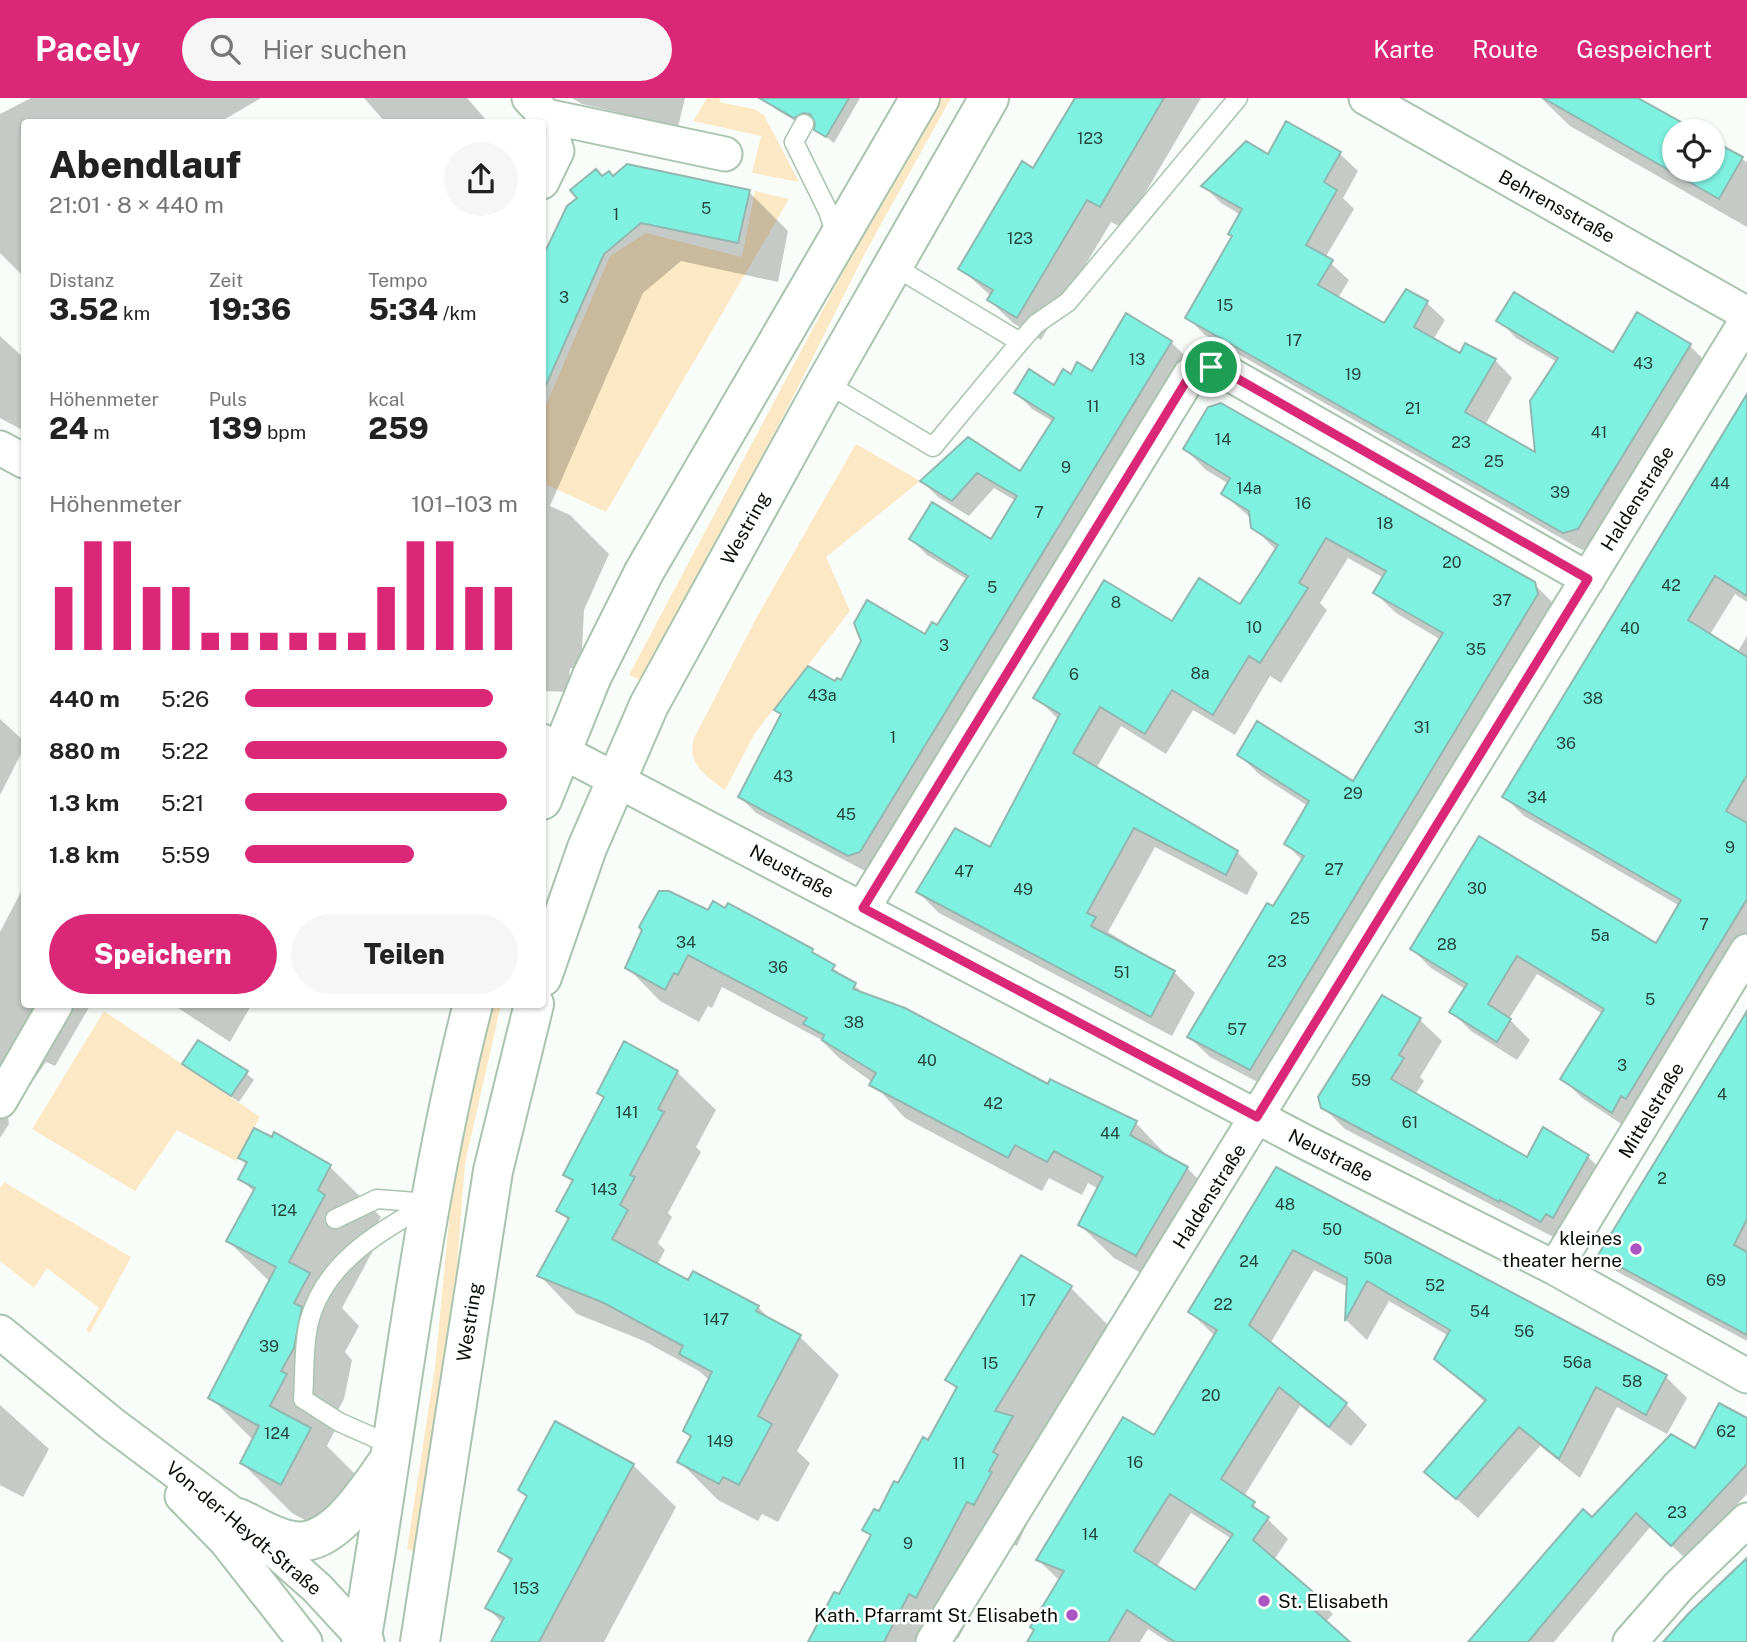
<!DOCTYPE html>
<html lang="de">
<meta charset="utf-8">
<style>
:root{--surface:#fff;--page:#f6f6f6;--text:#222;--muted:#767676;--accent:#db2777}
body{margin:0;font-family:"Public Sans",sans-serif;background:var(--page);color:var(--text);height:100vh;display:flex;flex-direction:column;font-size:26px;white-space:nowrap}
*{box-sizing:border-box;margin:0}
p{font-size:23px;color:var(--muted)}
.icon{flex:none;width:38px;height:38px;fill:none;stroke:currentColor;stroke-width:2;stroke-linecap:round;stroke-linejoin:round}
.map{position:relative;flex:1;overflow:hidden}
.sheet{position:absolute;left:21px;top:21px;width:525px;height:889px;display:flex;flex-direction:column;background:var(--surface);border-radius:7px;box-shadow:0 2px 5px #0004}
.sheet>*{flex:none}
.fabs{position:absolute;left:1662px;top:21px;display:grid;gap:14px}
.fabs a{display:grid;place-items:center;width:63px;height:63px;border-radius:50%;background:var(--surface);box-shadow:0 2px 5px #0004;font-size:35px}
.pin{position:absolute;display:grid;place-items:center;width:60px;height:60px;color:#fff;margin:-30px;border:4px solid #fff;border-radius:50%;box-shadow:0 2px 7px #0007}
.round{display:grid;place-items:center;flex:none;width:74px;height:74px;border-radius:37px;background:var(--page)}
.headline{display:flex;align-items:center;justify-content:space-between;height:119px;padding:0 28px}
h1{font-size:38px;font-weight:800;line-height:52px}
.metrics{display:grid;grid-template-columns:repeat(3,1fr);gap:10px;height:119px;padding:7px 28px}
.metrics div{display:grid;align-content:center}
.metrics b{font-size:30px;font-weight:800}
.metrics small{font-size:19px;font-weight:400}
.metrics p{font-size:19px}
.chart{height:196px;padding:14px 28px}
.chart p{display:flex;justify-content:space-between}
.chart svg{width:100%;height:126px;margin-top:7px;stroke:var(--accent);stroke-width:6}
.button{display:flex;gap:14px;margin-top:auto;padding:14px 28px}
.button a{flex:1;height:80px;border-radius:42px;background:var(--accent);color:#fff;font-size:28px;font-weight:800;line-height:80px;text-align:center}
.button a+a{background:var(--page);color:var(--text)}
ul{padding:0 28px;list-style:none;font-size:23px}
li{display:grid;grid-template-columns:112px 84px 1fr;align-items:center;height:52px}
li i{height:18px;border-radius:9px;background:var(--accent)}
header{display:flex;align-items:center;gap:42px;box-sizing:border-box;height:98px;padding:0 35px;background:var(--accent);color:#fff}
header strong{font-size:33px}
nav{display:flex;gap:38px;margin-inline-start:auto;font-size:24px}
.search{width:490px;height:63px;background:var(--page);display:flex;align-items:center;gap:18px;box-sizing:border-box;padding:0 24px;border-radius:38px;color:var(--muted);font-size:26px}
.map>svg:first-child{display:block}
.green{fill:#fce8c5}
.shadow{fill:#0003;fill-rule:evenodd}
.building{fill:#7ff1e1;stroke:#91b7b1;stroke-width:2;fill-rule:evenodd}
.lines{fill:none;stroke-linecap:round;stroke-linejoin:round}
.service-casing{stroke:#a9c4ae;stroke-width:21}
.minor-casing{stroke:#a9c4ae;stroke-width:37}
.secondary-casing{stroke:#a9c4ae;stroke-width:42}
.service{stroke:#fff;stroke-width:18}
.minor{stroke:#fff;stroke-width:33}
.secondary{stroke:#fff;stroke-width:38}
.route-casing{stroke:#fff;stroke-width:14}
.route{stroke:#db2777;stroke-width:9}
.poi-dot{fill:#ac55c2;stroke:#fff;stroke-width:2.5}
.labels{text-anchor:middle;stroke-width:5;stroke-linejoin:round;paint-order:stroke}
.number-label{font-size:16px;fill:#24473e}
.street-label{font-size:19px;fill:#060e07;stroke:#fff}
.poi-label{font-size:19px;fill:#060e07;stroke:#fff;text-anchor:end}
</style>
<header>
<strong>Pacely</strong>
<div class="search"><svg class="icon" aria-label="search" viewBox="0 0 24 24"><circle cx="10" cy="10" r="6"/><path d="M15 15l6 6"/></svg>Hier suchen</div>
<nav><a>Karte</a><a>Route</a><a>Gespeichert</a></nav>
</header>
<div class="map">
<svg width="1747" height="1544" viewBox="0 0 1747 1544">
<rect width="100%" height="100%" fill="#f8fdf9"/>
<path class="green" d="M707 0H721L719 4 754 11 764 17 799 84 752 75 761 38 693 23Z
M940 0H951L864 157 789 307 643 583 629 577 904 59Z
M755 93 789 101 606 414 543 385V314L610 158 646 135 742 159Z
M856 346 920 383 826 459 850 513 755 635 725 692C707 679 686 666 694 640L758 517Z
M489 907H501L465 1065 457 1167 416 1454 407 1451 435 1269 455 1061Z
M104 913 260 1019 236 1063 177 1032 135 1093 32 1031Z
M4 1084 131 1159 90 1235 86 1232 99 1210 47 1170 34 1190 0 1163V1090Z"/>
<path class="shadow" d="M31 0H261L220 24H24V179L0 155V16Z
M364 0H467L488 24H385Z
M572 0H685L678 29 582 6Z
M769 0H860L834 45 816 31V22L802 27 775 11 767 3Z
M1077 0H1201L1124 131 1111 124 1041 242 1013 225 989 202 991 198 960 170 1034 72Z
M1541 0H1634L1693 33H1675V72H1713V45L1747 64V129L1570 28Z
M1287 26 1340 56 1358 73 1343 100 1354 111 1325 160 1349 182 1338 200 1385 228 1406 193 1427 205 1445 222 1433 242 1460 258 1495 262 1512 280 1485 327 1537 357 1557 264 1516 240 1499 222 1614 256 1690 248 1707 265 1595 448 1582 452 1205 237 1187 219 1233 138 1241 117 1221 105 1204 88 1269 58Z
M603 80 749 94 788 133 778 184 681 163 643 195 550 408 570 417 609 456 584 512 581 570H570L568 594 542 593V165Z
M0 238 24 260V333L0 320Z
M1171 244 1187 260 876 770 865 773 756 715 740 699 782 618 776 612 841 584 925 538 938 530 968 482 927 457 911 441 991 443 1016 403 994 390 969 418 938 399 922 383 968 341 1021 375 1054 324 1032 311 1016 294 1055 289 1071 278 1093 275Z
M1747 305V504L1735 496 1709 538 1737 555 1747 538V852L1632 1033 1582 1000 1563 981 1603 916 1537 876 1509 921 1530 942 1517 962 1471 933 1452 914 1465 891 1431 870 1412 851 1657 848 1680 808 1524 718 1505 699Z
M1185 351 1534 486 1555 507 1271 991 1210 959 1189 939 1303 763 1286 746 1308 708 1260 677 1239 657 1354 685 1441 542 1396 515 1375 495 1384 480 1348 460 1320 505 1327 512 1281 585 1270 578 1235 637 1193 612 1166 656 1121 628 1096 671 1237 754 1258 775 1247 797 1155 749 1108 834 1174 874 1195 895 1172 938 939 815 918 794 991 751 1059 622 1036 599 1173 526 1240 508 1276 452 1253 429 1252 421 1223 396 1229 386 1206 372Z
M0 621 24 643V650L0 697Z
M24 788V906H91L55 968 46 964 8 1019 9 1026 0 1040V834Z
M709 814 812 853 866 897 1048 989 1136 1025 1169 1060 1187 1070 1221 1104 1170 1191 1114 1160 1080 1127 1099 1091 1088 1085 1082 1097 1049 1080 1042 1093 905 1020 872 984 839 960 820 941 722 889 712 910 708 908 699 924 660 903 627 869Z
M1383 899 1420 922 1442 943 1420 979 1424 983 1415 997 1527 1061 1544 1031 1588 1059 1610 1080 1563 1144 1345 1031 1323 1009Z
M172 906H252L230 944Z
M1747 915V1243L1616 1173 1600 1157Z
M184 966 246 975 254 982 239 1004Z
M677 974 716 1012 696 1049 701 1054 668 1115 672 1119 658 1145 665 1152 657 1167 689 1185 758 1209 772 1223 800 1239 839 1277 797 1353 810 1365 778 1424 762 1416 758 1423 718 1402 679 1363 692 1340 685 1333 710 1283 699 1273 644 1243 577 1216 539 1177 569 1123 558 1112 573 1085 565 1076 605 1001 599 995Z
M275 1037 330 1069 381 1119 368 1142 375 1149 342 1210 359 1228 345 1254 352 1262 344 1301 332 1323 337 1328 327 1348 361 1382 332 1437 292 1415 242 1365 254 1343 210 1299 270 1184 228 1143 254 1094 240 1080 247 1067 240 1060 272 1041Z
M1277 1071 1666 1279 1687 1300 1667 1336 1617 1309 1580 1380 1540 1348 1478 1420 1426 1374 1486 1305 1436 1261 1449 1238 1389 1203 1367 1242 1347 1223 1348 1189 1314 1172 1270 1246 1346 1306 1367 1327 1351 1348 1300 1308 1244 1398 1288 1441 1274 1462 1333 1516 1325 1525 1347 1544H1168L1148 1531 1140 1544H1029L1060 1483 1038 1462 1154 1340 1215 1238 1190 1214ZM1191 1415 1232 1441 1195 1495 1156 1470Z
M1022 1159 1071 1190 1113 1232 1017 1448 1010 1445 958 1541 952 1537 948 1544H809L840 1499 872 1439 865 1432 929 1344 957 1292 947 1281Z
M0 1307 49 1351 23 1399 0 1387Z
M1747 1322V1396L1686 1461 1651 1428 1554 1544H1479L1592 1422Z
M556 1325 633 1367 676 1409 604 1544H493L503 1526 488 1510 512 1465 500 1453 528 1400 520 1392Z"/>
<path class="building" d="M759 0H849L826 39 814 32 815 25 810 16 803 15 794 20Z
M1075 0H1164L1100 109 1087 102 1017 220 987 202 993 192 958 171 1022 63 1033 70Z
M1543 0H1638L1697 33H1675V72H1713V43L1743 59 1719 101Z
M1286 23 1341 54 1324 84 1337 92 1306 147 1333 162 1318 187 1384 225 1406 191 1428 203 1414 229 1460 255 1465 245 1496 261 1465 314 1535 354 1530 303 1558 260 1496 223 1514 194 1613 254 1637 214 1691 246 1578 431 1563 435 1185 220 1232 138 1228 136 1242 111 1201 88 1246 43 1268 56Z
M627 66 750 92 738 145 641 125 604 156 542 296V160L567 108 577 100 570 92 596 71 602 78 609 73 613 78Z
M1126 215 1172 243 860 754 848 758 738 699 781 616 774 612 808 568 835 583 837 580 841 582 861 543 854 525 867 502 925 536 932 524 937 527 968 478 909 441 932 404 991 441 1017 398 977 375 952 403 920 383 968 339 1020 373 1054 320 1014 295 1029 271 1054 287 1063 271 1071 276 1077 264 1092 273Z
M1747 296V498L1715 478 1688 522 1747 559V677L1726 713 1747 725V801L1626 1001 1621 998 1612 1015 1560 981 1604 911 1517 858 1488 906 1511 921 1497 944 1449 914 1467 886 1410 851 1479 738 1656 845 1681 802 1502 699Z
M1221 305 1535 484 1538 496 1250 972 1187 939 1267 805 1273 808 1304 758 1284 746 1309 703 1237 657 1257 623 1353 683 1443 535 1373 495 1386 473 1326 440 1299 485 1308 490 1260 565 1249 558 1213 617 1172 592 1145 636 1100 609 1073 655 1238 753 1226 777 1134 730 1087 815 1096 819 1091 828 1175 873 1151 919 916 794 955 730 990 749 1060 616 1033 600 1104 482 1172 523 1199 480 1240 506 1261 474 1278 447 1251 430 1249 413 1221 396 1230 380 1183 351 1208 309Z
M659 793H669L708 812 713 803 725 810 728 805 813 851 812 854 835 867 832 872 856 885 853 891 905 910 1048 986 1050 981 1137 1023 1130 1037 1188 1069 1136 1158 1078 1127 1103 1079 1054 1053 1047 1064 1015 1047 1008 1060 869 987 876 975 822 942 824 937 803 926 807 920 688 857 678 877 674 875 665 892 625 870 642 832 639 829Z
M1382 897 1421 920 1399 957 1404 960 1391 981 1527 1059 1543 1029 1589 1057 1553 1120 1546 1116 1541 1124 1500 1102 1499 1104 1321 1010 1318 999Z
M1747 913V1121L1734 1147 1747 1154V1237L1598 1157Z
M198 942 248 973 231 998 182 966Z
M624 943 678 973 658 1011 664 1014 630 1077 635 1079 620 1107 628 1112 612 1141 688 1182 693 1173 759 1208 756 1213 801 1237 758 1318 772 1326 739 1387 723 1379 719 1386 677 1364 691 1338 683 1333 712 1274 679 1256 683 1248 604 1205 537 1178 569 1120 556 1113 573 1082 563 1077 604 999 597 995Z
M254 1030 272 1039 274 1034 331 1067 318 1092 325 1097 289 1164 310 1175 294 1205 302 1209 294 1250 281 1273 287 1276 270 1308 311 1330 281 1387 240 1365 259 1328 208 1300 276 1169 226 1143 255 1090 238 1081 247 1064 238 1060Z
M1276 1069 1667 1277 1646 1317 1596 1289 1559 1361 1519 1329 1456 1401 1424 1374 1486 1302 1434 1261 1450 1232 1367 1183 1345 1223 1347 1180 1293 1152 1249 1227 1347 1305 1329 1329 1279 1289 1221 1381 1255 1404 1252 1408 1269 1419 1253 1442 1313 1494 1305 1504 1350 1544H1175L1127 1512 1108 1544H1027L1034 1532 1030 1529 1064 1473 1036 1462 1123 1319 1154 1337 1217 1232 1188 1214ZM1170 1396 1233 1436 1195 1492 1134 1453Z
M1021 1157 1072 1188 995 1313 1013 1318 993 1354 998 1357 989 1373 992 1374 974 1407 967 1404 916 1500 909 1496 884 1544H808L834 1494 839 1496 871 1437 862 1432 874 1411 879 1413 894 1383 898 1385 923 1339 928 1342 957 1289 945 1282Z
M1719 1305 1747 1320V1366L1671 1448 1636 1415 1528 1544H1468L1583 1411 1592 1419 1671 1336 1695 1350Z
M555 1323 634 1366 539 1544H491L504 1520 485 1510 512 1461 498 1453 527 1398 518 1392Z
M1747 1460V1544H1663L1689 1515Z"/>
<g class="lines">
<g class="service-casing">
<path id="service" d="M804 26 794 44 828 113 837 140
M892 167 1020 244 1036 226 1068 204 1238 0
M826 285 933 349 1020 244
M335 1121 377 1101 429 1105
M391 1347 339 1324 303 1301C305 1277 303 1248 309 1224 325 1163 379 1135 429 1105"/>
</g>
<g class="minor-casing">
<path id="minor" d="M529 0 546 18 725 56
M1366 0 1747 216
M542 84 557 53 546 18
M0 350 24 363
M542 643 1307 1045 1555 1170 1747 1278
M863 810 1190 277C1202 269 1210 269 1224 273L1588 481
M0 1003 56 906
M1555 1170 1747 853
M0 1234 112 1326 238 1420 317 1490 367 1544
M182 1398 226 1443 305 1544
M933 1544 1747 222
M1630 1544 1679 1488 1747 1422"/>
</g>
<g class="secondary-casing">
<path id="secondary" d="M542 702 592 578 644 474 920 0
M542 879 587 750 649 607 826 285 989 0
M238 1420C256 1428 275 1441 294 1443 333 1449 368 1392 387 1365
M361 1544C398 1331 419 1116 473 906
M420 1544 493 1073 534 906"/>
</g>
<use href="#service" class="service"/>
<use href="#minor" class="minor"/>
<use href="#secondary" class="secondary"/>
</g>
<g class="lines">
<g class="route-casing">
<path id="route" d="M1211 269 1224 273 1588 481 1257 1019 863 810 1190 277 1198 271Z"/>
</g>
<use href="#route" class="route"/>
</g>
<g class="poi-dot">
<circle cx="1636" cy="1151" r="7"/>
<circle cx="1264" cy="1503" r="7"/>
<circle cx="1072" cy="1517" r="7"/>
</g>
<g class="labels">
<g class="number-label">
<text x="1090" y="46">123</text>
<text x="706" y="116">5</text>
<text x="616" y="122">1</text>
<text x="1020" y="146">123</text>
<text x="564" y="205">3</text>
<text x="1225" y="213">15</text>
<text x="1294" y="248">17</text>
<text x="1137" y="267">13</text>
<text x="1643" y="271">43</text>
<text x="1353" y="282">19</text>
<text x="1093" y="314">11</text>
<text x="1413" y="316">21</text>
<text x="1599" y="340">41</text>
<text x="1223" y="347">14</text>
<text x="1461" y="350">23</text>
<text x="1494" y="369">25</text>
<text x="1066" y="375">9</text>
<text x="1720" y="391">44</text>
<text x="1249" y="396">14a</text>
<text x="1560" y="400">39</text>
<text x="1303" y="411">16</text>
<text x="1039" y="420">7</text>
<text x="1385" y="431">18</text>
<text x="1452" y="470">20</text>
<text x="1671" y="493">42</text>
<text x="992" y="495">5</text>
<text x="1502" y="508">37</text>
<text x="1116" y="510">8</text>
<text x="1254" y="535">10</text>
<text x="1630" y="536">40</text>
<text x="944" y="553">3</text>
<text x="1476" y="557">35</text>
<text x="1200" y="581">8a</text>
<text x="1074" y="582">6</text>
<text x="822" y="603">43a</text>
<text x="1593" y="606">38</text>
<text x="1422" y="635">31</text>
<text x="893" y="645">1</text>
<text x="1566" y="651">36</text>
<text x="783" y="684">43</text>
<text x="1353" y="701">29</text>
<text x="1537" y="705">34</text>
<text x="846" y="722">45</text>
<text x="1730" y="755">9</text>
<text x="1334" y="777">27</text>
<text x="964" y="779">47</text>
<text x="1477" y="796">30</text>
<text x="1023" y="797">49</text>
<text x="1300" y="826">25</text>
<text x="1704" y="832">7</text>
<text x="1600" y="843">5a</text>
<text x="686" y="850">34</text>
<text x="1447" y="852">28</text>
<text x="1277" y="869">23</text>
<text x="778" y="875">36</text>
<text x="1122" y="880">51</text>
<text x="1650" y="907">5</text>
<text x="854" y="930">38</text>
<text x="1237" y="937">57</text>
<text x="927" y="968">40</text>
<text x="1622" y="973">3</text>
<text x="1361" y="988">59</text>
<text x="1722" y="1002">4</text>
<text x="993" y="1011">42</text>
<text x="627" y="1020">141</text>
<text x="1410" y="1030">61</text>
<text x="1110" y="1041">44</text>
<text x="1662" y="1086">2</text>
<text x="604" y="1097">143</text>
<text x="1285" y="1112">48</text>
<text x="284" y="1118">124</text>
<text x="1332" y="1137">50</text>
<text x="1378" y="1166">50a</text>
<text x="1249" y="1169">24</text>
<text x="1716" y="1188">69</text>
<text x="1435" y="1193">52</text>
<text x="1028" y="1208">17</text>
<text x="1223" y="1212">22</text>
<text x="1480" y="1219">54</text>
<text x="716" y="1227">147</text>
<text x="1524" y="1239">56</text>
<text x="269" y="1254">39</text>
<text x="1577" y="1270">56a</text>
<text x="990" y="1271">15</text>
<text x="1632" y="1289">58</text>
<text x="1211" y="1303">20</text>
<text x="1726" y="1339">62</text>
<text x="277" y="1341">124</text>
<text x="720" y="1349">149</text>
<text x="1135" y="1370">16</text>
<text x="959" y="1371">11</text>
<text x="1677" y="1420">23</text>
<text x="1090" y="1442">14</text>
<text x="908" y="1451">9</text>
<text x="526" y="1496">153</text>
</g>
<g class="street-label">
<text transform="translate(1557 108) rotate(29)" y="7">Behrensstraße</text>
<text transform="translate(1637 400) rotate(-58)" y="7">Haldenstraße</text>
<text transform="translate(745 430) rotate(-61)" y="7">Westring</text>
<text transform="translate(792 773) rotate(28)" y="7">Neustraße</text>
<text transform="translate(1651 1012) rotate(-59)" y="7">Mittelstraße</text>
<text transform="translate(1331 1057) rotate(27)" y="7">Neustraße</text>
<text transform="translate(1209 1098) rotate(-58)" y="7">Haldenstraße</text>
<text transform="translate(469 1224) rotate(-81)" y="7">Westring</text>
<text transform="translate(244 1430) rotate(40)" y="7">Von-der-Heydt-Straße</text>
</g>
<g class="poi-label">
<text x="1622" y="1147">kleines<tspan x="1622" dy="22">theater herne</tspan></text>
<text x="1278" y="1510" text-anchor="start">St. Elisabeth</text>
<text x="1058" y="1524">Kath. Pfarramt St. Elisabeth</text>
</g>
</g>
</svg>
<div class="fabs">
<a><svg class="icon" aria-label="locate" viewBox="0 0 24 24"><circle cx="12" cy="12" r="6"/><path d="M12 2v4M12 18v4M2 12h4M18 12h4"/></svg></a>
</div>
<div class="pin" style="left:1211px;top:269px;background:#1e9e55"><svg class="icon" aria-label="arrive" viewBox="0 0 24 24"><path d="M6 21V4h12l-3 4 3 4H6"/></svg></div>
<section class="sheet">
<div class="headline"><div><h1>Abendlauf</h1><p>21:01 · 8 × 440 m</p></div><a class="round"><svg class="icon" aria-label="share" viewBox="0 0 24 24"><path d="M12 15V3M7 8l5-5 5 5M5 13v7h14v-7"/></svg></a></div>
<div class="metrics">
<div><p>Distanz</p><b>3.52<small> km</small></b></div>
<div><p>Zeit</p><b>19:36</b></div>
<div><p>Tempo</p><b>5:34<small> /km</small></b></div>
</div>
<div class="metrics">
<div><p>Höhenmeter</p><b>24<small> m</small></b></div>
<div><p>Puls</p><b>139<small> bpm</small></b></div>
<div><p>kcal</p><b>259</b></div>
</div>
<div class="chart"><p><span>Höhenmeter</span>101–103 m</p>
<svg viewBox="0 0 160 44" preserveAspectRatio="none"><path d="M5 44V22M15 44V6M25 44V6M35 44V22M45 44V22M55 44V38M65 44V38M75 44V38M85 44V38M95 44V38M105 44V38M115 44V22M125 44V6M135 44V6M145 44V22M155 44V22"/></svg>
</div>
<ul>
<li><b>440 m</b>5:26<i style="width:91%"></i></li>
<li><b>880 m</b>5:22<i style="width:96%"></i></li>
<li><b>1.3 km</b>5:21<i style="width:96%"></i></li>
<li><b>1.8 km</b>5:59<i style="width:62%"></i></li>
</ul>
<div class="button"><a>Speichern</a><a>Teilen</a></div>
</section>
</div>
